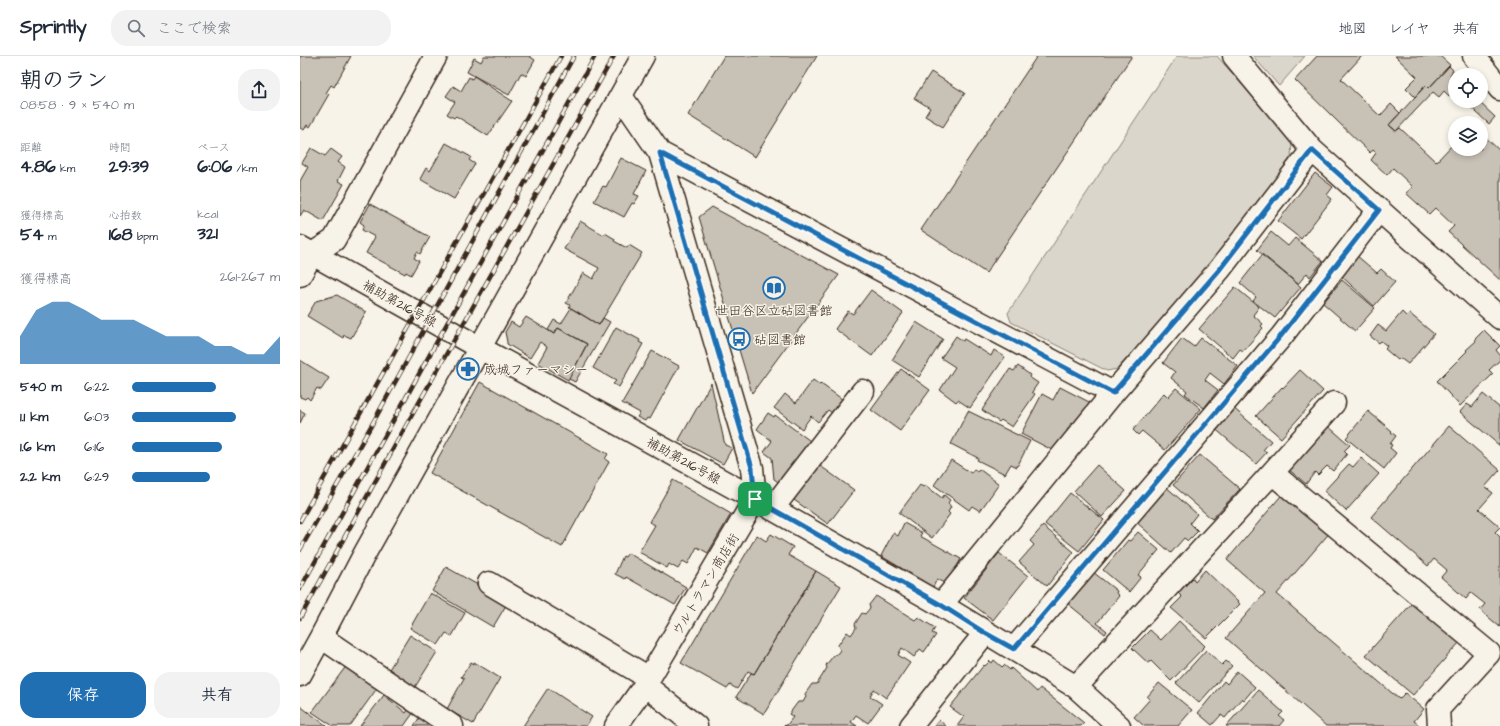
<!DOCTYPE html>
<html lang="ja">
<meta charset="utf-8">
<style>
:root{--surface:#fff;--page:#f2f2f3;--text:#1f2937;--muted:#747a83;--line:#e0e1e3;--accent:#1f6fb2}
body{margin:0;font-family:"Architects Daughter","Klee One",sans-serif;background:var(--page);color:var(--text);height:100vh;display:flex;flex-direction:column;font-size:15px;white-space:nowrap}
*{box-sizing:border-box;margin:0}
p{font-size:13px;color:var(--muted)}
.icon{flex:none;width:22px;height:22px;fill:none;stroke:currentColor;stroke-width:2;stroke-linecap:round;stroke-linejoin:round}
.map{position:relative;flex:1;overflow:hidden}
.details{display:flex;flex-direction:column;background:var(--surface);width:300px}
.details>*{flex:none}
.fabs{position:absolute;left:1148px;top:12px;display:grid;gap:8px}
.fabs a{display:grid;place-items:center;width:40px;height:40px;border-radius:50%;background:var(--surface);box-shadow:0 2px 6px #0003;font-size:20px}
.pin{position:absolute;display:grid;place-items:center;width:34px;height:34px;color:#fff;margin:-17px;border-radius:8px;box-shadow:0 2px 6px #0006}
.round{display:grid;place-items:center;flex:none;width:42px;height:42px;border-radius:16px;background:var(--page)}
.head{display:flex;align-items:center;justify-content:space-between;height:68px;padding:0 20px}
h1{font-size:22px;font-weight:800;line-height:30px}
.metrics{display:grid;grid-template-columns:repeat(3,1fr);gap:6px;height:68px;padding:4px 20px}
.metrics div{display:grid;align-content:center}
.metrics b{font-size:17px;font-weight:800}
.metrics small{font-size:11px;font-weight:400}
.metrics p{font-size:11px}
.chart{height:112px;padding:8px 20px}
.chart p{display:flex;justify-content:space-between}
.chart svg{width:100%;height:72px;margin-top:4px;fill:var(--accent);opacity:.7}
.action{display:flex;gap:8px;margin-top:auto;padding:8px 20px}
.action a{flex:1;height:46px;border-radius:16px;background:var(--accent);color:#fff;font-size:16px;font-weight:800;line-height:46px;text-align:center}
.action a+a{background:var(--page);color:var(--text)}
ul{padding:0 20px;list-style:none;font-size:13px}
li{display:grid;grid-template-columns:64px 48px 1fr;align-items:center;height:30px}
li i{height:10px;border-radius:5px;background:var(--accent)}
header{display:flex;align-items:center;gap:24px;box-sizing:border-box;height:56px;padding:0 20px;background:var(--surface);border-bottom:1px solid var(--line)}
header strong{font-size:19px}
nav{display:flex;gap:22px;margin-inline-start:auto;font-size:14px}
.search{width:280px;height:36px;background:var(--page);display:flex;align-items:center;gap:10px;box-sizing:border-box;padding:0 14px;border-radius:16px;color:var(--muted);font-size:15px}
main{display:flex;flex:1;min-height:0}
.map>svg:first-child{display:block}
.green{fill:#dbd6cb;stroke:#8b8074}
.building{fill:#c8c1b6;stroke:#3b2a1e}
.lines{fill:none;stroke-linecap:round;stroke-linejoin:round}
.minor-casing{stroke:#3b2a1e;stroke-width:25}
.minor{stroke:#f7f3e8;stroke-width:22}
.rail-casing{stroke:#3b2a1e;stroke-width:4.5}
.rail{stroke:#f7f3e8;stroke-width:3;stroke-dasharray:9;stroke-linecap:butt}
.route-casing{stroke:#fff;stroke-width:8}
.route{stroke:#1f6fb2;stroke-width:5}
.labels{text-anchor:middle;stroke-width:3;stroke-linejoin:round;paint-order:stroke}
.street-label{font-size:13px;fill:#3b2a1e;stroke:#f7f3e8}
.poi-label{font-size:13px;fill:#3b2a1e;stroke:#f7f3e8;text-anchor:start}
</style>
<header>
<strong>Sprintly</strong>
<div class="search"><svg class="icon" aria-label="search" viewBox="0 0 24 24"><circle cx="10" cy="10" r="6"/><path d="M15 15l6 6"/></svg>ここで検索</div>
<nav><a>地図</a><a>レイヤ</a><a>共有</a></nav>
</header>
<main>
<section class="details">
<div class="head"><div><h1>朝のラン</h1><p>08:58 · 9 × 540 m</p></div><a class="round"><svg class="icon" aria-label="share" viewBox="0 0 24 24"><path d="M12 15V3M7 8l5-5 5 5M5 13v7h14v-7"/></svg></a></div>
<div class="metrics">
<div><p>距離</p><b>4.86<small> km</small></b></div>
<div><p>時間</p><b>29:39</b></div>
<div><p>ペース</p><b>6:06<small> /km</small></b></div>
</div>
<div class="metrics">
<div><p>獲得標高</p><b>54<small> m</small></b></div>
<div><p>心拍数</p><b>168<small> bpm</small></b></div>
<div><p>kcal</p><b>321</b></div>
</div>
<div class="chart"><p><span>獲得標高</span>261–267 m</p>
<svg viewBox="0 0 160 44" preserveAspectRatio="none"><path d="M0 44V27L10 11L20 6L30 6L40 11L50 17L60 17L70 17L80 22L90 27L100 27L110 27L120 33L130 33L140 38L150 38L160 27V44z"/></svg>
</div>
<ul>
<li><b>540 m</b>6:22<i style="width:57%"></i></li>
<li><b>1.1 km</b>6:03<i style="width:70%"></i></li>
<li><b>1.6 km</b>6:16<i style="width:61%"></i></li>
<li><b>2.2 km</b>6:29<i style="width:53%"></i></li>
</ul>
<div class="action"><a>保存</a><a>共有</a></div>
</section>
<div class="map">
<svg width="1200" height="670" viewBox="0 0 1200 670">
<rect width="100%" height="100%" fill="#f7f3e8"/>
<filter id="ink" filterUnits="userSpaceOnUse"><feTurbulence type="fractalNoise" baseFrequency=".025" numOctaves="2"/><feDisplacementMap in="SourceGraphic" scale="8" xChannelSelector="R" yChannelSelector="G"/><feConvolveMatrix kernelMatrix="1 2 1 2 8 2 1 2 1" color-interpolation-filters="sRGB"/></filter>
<g filter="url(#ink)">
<path class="green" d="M877 0H917L992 86 991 101 923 197 817 313 807 315 711 266 708 257Z
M953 0H1005L979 30Z"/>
<path class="building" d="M0 0H51L34 31 31 29 26 37 29 38 10 71 7 69 4 74 0 72Z
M184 0H229L235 4 226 20 221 17 209 39 167 16 174 2 181 6Z
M424 0H517L455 101 388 59Z
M737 0H832L686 217 621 174Z
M1017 0H1062L1041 23 1080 60 1091 48 1100 57 1089 69 1096 75 1100 72 1136 106 1155 86V93H1181V77L1200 95V224L1148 176 1154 170 1135 152 1129 158 1106 137 1113 131 1093 112 1087 119 1071 104 1076 97 1073 94 1070 97 995 24Z
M1095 0H1140L1150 9 1129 32 1126 29 1115 41 1106 32 1117 21Z
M1149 10 1153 14 1150 19 1155 24V37L1154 36 1149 40 1144 35 1139 41 1133 36 1096 75 1089 69 1126 29 1129 32Z
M631 16 665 37 643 71 625 60 630 52 614 42Z
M174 20 212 45 188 80 156 60 154 62 147 58 155 46 146 40 153 30 161 35 169 21 172 23Z
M1164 45H1178L1195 61 1189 68Z
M146 87 171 101 169 104 175 108 154 143 120 123 126 112 130 115Z
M11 92 25 100 31 93 42 101 38 106 45 111 38 125 44 128 23 165 4 154 0 160V125L8 111 2 107Z
M321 102 346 115 334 138 339 140 334 148 332 147 324 161 294 145 303 130 306 131Z
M1015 117 1033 131 1027 139 1032 143 1001 183 978 165Z
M70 148 130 181 120 198 117 196 114 202 119 205 111 219 106 216 105 218 66 197 75 181 62 174 64 169 60 166Z
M412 151 539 219 452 337 399 161Z
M280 165 304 179 305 177 315 183 314 185 327 192 329 189 342 197 299 269 269 251 270 249 266 247 283 217 293 223 299 212 264 193Z
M971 176 988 190 995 182 1023 205 1010 221 1007 217 998 228 957 194Z
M962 199 1001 231 975 262 953 245 956 241 940 227Z
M1056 199 1077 217 1081 213 1095 226 1074 250 1039 218Z
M1042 224 1075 252 1055 275 1023 247Z
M935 231 959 251 953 259 963 268 961 270 963 272 943 295 940 293 933 302 899 273Z
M571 234 603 257 572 300 535 273 548 255 553 258Z
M37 239 66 256 51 282 44 279 43 282 7 260 16 245Z
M271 252 299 269 303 262 310 266 275 326 269 323 287 288 258 272 254 278 248 274 254 264 261 268Z
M1102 256 1106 260 1109 257 1134 278 1108 308 1100 302 1098 304 1085 293 1087 290 1081 285 1079 287 1070 280 1078 269 1086 275Z
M226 261 254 278 258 272 287 288 268 324 238 307 247 291 240 286 230 302 207 288V286L205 276 211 266 219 271Z
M616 266 643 283 619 321 592 304Z
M316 271 340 284 339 286 343 288 319 331 313 328 316 325 293 312Z
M1184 274 1200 290 1196 294 1200 299V304L1189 314 1193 318 1160 350 1137 325 1167 295 1166 294 1176 285 1175 283Z
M656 280 663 285 664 283 691 300 694 294 705 301 670 352 658 344 656 346 640 334 655 311 641 302Z
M882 282 894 291 901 282 938 310 924 328 910 317 905 324 918 334 904 352 885 338 887 335 871 322 875 316 863 307Z
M352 295 379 310 350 363 347 362 345 365 337 361 340 357 322 347Z
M0 304 29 322 21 334 17 332 10 344 7 341 5 343 0 341Z
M718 310 730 319 729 321 738 327 732 336 735 338 712 371 701 364 699 366 682 354 710 313 714 315Z
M601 313 630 334 600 375 571 354Z
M1000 314 1023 335 981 382 956 360 982 331 983 332Z
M513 324 520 329 521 328 542 343 532 357 528 354 518 366 511 360 502 373 474 352 485 338 496 347Z
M180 326 308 398 305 403 309 406 262 491 130 417Z
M411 327 425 389 432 392 423 408 379 384Z
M760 331 791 347 779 371 771 367 756 396 721 378 742 338 753 344Z
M876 332 901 353 865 394 842 375 838 379 833 374 864 337 868 341Z
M1183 338 1200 352V390L1160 356 1167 348 1172 351Z
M930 349 971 385 963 394 967 396 956 408 912 370Z
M0 354 5 357 0 367Z
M668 355 730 385 717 411 711 408 705 418 677 404 678 402 651 388Z
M1068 355 1092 375 1091 376 1096 380 1090 388 1092 389 1090 392 1096 397 1084 413 1046 382Z
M468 357 474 361 475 359 513 387 481 428 474 423 472 402 464 396 472 385 457 373Z
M1022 365 1050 389 1044 395 1047 398 1033 415 1027 410 1018 419 1015 416 1006 428 987 412Z
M1149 370 1200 414 1185 431 1193 437 1179 453 1200 471 1195 476 1200 481V571L1180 554 1185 548 1171 537 1166 543 1141 521 1147 514 1134 503 1128 510 1071 461Z
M900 399 940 433 912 463 873 429Z
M1061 402 1079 418 1046 455 1024 435 1049 408 1053 411Z
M651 404 671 417 674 413 677 415 679 413 699 428 680 455 672 450 669 454 634 429Z
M519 409 554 434 528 468 494 444Z
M797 409 826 435 802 461 774 435Z
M373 424 431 458 408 497 397 491 388 508 383 505 378 513 369 508 367 512 339 496 355 469 349 466Z
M620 429 623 431 625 429 642 442 644 439 650 444 648 447 651 451 648 456 650 458 632 482 599 457Z
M864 429 897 458 890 467 898 475 888 485 884 482 871 497 834 464Z
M985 435 1032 474 977 538 1099 643 1105 637 1124 653 1114 665 1120 670H1026L926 582 965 537 927 504Z
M770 437 804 464 779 495 745 468Z
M604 467 622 477 620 480 661 503 647 528 637 523 633 531 581 500 593 477 598 480Z
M743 470 774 496 747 530 719 506 734 489 730 485Z
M838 476 859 494 838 519 841 521 829 536 803 514 828 484 830 485Z
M471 478 493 491 488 499 516 515 454 618 448 615 437 633 430 629 427 633 381 607 457 479 466 485Z
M328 497 386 531 375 549 326 521 325 523 315 518 323 500 325 501Z
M699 497 728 520 693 564 664 542Z
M146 511 208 546 193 571 132 535Z
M905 514 940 548 906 582 871 552 882 541 878 537 893 522 895 525Z
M516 515 541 530 464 658 436 641 451 617 454 618Z
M793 516 817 535 816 537 819 540 797 567 807 575 805 578 767 547Z
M130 537 165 557 152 580 146 577 138 589 110 572Z
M576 540 615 564 618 561 635 572 632 577 636 579 624 596 620 593 614 601 602 592 598 599 610 607 586 642 574 633 570 640 582 648 568 667 556 659 551 666 557 670H483L487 669 493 661 489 658 498 646H503L506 641 505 638 512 628H517L527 612 526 609 534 599 537 598 540 594 538 589 547 576 551 579 556 572 555 568 562 557 565 558 570 552 569 549Z
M1113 546 1159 587 1113 639 1066 599Z
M879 565 905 590 871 625 851 605 848 607 832 592 850 574 861 584Z
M110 579 137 596 115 631 88 615Z
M906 594 922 609 926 605 932 610 899 647 876 627Z
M694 604 702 611 704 609 710 614 711 612 737 636 740 632 784 667 781 670H657L664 661 650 651 684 609 685 610 690 605 692 607Z
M171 606 174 608V606L200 622 173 668 147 653 164 622 161 621Z
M47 609 78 631 50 670H33L12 656Z
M937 615 955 631 944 644 942 642 925 662 921 659 912 669 898 657 924 625 927 628Z
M859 627 892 654 878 670H844L834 661 850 643 847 641Z
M248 632 292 661 286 670H223Z
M958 634 983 656 979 660 984 664 979 670H926Z
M84 639 106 657 109 653 114 656 104 670H60Z
M0 650 27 670H0Z
M121 659 137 670H114Z
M639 664 646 670H634Z"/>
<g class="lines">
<g class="minor-casing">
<path id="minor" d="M934 0 1012 94 1200 262
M1174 0 1200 33
M360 97 813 337
M0 191 180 292 455 443 641 549 776 631 819 670
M0 219 12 198 34 184 136 0
M972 417 1189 597 1138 653 1139 670
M472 453 563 335
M189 527 349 622
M641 549 813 337 920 213 1012 94
M21 581 152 670
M714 593 981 281 1079 154
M0 619 21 581 65 497 343 0
M345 629 396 670
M776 631 972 417 1034 347
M316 670 345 629 455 443 452 412 360 97 321 40
M611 670 685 577"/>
</g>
<use href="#minor" class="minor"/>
<g class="rail-casing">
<path id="rail" d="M0 465 261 0
M0 494 75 363 274 0
M0 533 295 0
M0 562 103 375 314 0"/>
</g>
<use href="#rail" class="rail"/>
</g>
</g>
<g class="lines" filter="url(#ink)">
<g class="route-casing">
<path id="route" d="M1012 94 1079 154 980 281 714 593 685 577 641 549 455 443 452 412 360 97 813 337 920 213Z"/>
</g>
<use href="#route" class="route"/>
</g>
<defs>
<g id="library-ring" transform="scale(1.15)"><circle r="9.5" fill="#f7f3e8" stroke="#1f6fb2" stroke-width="1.5"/><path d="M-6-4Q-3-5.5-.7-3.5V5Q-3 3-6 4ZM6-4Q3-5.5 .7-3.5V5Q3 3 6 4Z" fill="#1f6fb2"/></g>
<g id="bus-ring" transform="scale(1.15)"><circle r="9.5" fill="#f7f3e8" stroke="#1f6fb2" stroke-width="1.5"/><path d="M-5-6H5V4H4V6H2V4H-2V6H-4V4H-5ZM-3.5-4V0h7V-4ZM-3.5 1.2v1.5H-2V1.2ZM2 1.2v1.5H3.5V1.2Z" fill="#1f6fb2"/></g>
<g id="pharmacy-ring" transform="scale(1.15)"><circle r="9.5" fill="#f7f3e8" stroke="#1f6fb2" stroke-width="1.5"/><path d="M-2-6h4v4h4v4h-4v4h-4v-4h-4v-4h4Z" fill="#1f6fb2"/></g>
</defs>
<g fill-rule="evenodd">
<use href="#library-ring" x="474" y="232"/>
<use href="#bus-ring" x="439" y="283"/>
<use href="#pharmacy-ring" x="168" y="313"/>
</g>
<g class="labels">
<g class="street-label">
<text transform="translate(100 247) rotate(29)" y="5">補助第216号線</text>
<text transform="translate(384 404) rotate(29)" y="5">補助第216号線</text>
<text transform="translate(405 528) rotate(-59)" y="5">ウルトラマン商店街</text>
</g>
<g class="poi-label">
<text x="474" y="259" text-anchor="middle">世田谷区立砧図書館</text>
<text x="454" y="288">砧図書館</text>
<text x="184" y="318">成城ファーマシー</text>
</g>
</g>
</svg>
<div class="fabs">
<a><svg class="icon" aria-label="locate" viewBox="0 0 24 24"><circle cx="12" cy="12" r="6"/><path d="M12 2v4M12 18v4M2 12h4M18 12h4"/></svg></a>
<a><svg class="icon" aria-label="layers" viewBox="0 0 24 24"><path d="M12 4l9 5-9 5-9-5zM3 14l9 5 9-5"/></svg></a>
</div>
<div class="pin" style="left:455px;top:443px;background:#1e9e55"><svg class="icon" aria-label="arrive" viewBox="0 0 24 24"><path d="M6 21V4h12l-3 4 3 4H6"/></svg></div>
</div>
</main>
